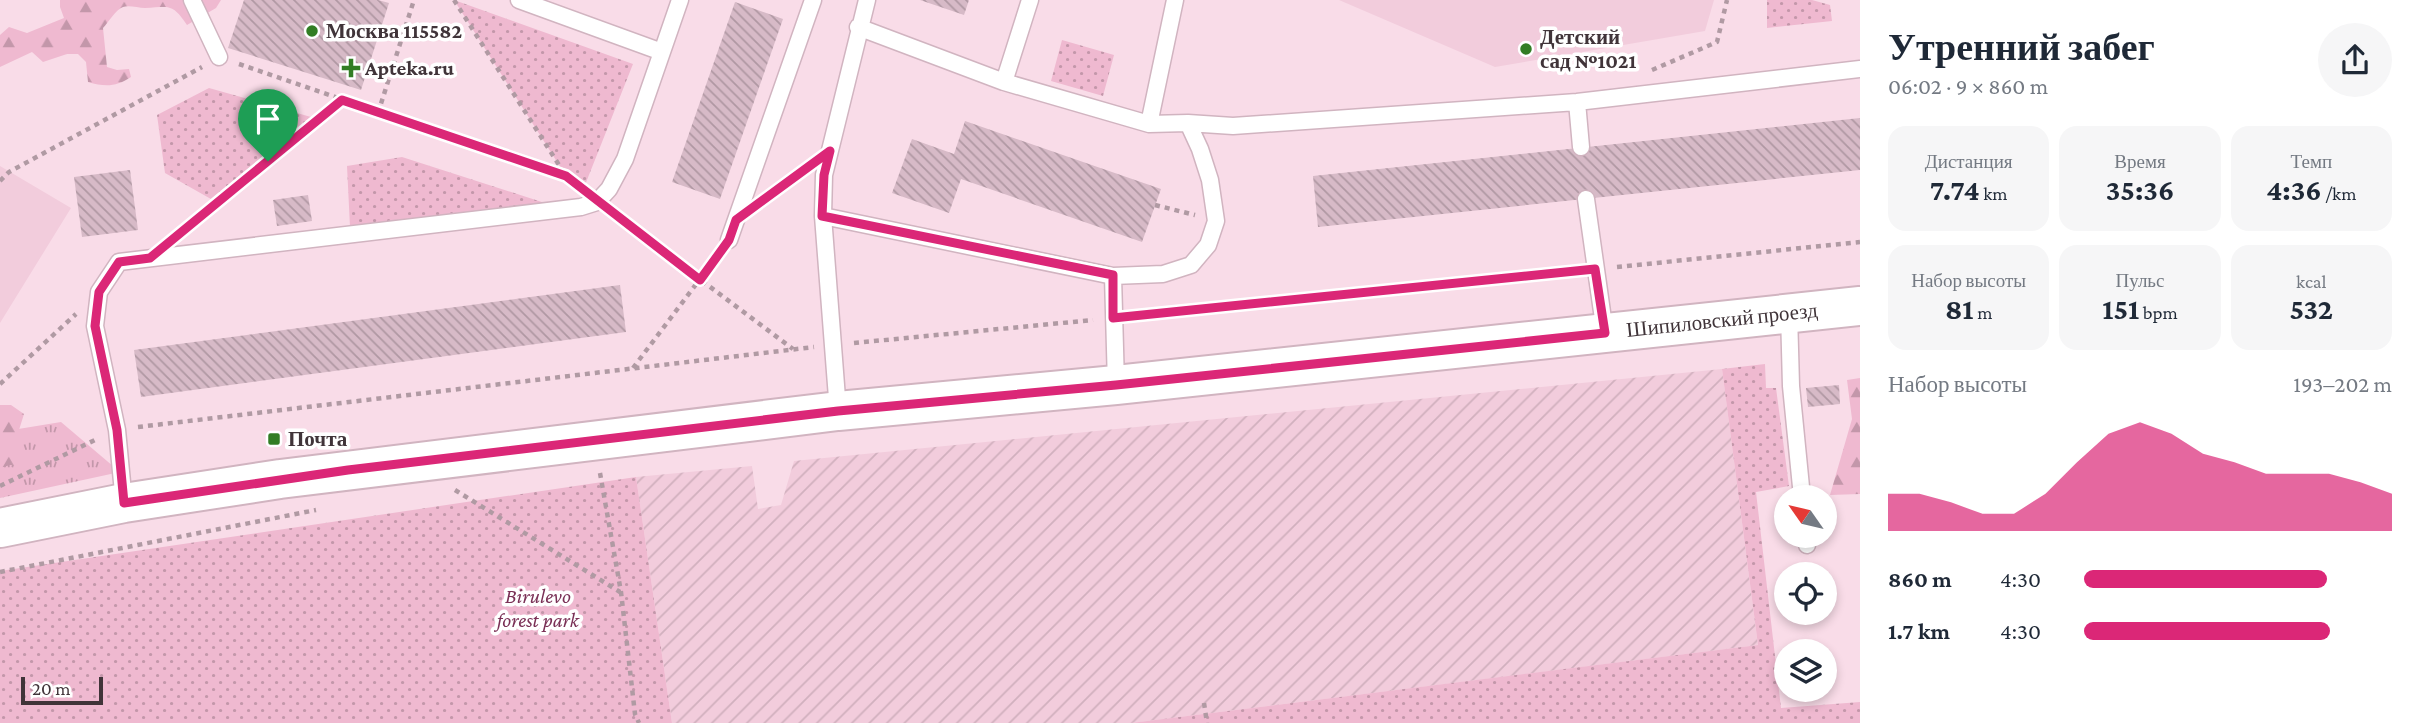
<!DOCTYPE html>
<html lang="ru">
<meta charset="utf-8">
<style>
:root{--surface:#fff;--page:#f6f6f7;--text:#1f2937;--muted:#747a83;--accent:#db2777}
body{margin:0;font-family:"Crimson Pro",serif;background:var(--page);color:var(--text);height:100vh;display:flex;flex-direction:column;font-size:26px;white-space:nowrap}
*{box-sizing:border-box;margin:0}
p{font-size:23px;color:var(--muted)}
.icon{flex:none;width:38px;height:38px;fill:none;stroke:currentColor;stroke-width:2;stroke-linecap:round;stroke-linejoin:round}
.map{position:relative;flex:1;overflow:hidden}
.sheet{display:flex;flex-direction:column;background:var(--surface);width:560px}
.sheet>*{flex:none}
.needle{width:46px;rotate:304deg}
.fabs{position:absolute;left:1774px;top:485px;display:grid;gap:14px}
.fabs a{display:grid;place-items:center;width:63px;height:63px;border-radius:50%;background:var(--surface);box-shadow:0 4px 10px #0003;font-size:35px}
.scale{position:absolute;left:21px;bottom:18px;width:82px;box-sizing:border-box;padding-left:7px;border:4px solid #403439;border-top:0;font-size:19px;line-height:24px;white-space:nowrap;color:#403439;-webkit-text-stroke:5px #fff;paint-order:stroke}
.pin{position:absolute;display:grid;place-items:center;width:60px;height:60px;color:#fff;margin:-72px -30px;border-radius:50% 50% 50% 0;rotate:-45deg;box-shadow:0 0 7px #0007}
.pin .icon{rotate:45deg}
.round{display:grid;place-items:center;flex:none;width:74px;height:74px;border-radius:37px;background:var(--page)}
.head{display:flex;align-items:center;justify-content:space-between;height:119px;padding:0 28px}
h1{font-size:38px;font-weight:700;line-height:52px}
.figures{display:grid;grid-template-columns:repeat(3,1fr);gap:10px;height:119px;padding:7px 28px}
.figures div{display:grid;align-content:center;border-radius:18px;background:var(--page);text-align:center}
.figures b{font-size:30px;font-weight:700}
.figures small{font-size:19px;font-weight:400}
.figures p{font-size:19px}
.chart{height:196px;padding:14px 28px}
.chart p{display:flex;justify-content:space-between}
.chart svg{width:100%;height:126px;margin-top:7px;fill:var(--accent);opacity:.7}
ul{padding:0 28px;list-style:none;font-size:23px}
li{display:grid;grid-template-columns:112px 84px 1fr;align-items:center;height:52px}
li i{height:18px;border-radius:9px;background:var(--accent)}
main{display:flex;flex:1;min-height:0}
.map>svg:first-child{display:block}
.built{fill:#f2ccdc}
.industrial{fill:url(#industrial-furrows)}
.grass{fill:url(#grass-tufts)}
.forest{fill:url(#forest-firs)}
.park{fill:url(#park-dots)}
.building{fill:url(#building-back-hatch)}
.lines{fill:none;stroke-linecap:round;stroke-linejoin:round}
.service-casing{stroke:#d1b4c0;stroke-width:19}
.secondary-casing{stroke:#d1b4c0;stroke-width:42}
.path{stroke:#b09aa3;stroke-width:4.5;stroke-dasharray:5 5;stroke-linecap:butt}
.service{stroke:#fff;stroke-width:16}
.secondary{stroke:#fff;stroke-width:38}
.route-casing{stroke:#fff;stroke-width:14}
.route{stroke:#db2777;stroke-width:9}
.poi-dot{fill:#327d24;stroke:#fff;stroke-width:2.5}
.labels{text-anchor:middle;stroke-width:7;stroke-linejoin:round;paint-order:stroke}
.poi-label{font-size:21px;font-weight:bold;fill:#403439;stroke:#fff;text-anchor:start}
.street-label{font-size:21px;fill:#403439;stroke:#fff}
.park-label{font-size:21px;font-style:italic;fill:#7a3056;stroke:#fff}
</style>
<main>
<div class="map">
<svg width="1860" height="723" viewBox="0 0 1860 723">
<defs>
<pattern id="industrial-furrows" width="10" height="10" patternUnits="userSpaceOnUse" patternTransform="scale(1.75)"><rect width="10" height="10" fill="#f2ccdc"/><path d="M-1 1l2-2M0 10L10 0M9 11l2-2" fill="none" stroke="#d1b0be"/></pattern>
<pattern id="grass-tufts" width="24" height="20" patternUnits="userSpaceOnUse" patternTransform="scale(1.75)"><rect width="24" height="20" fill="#efb9d0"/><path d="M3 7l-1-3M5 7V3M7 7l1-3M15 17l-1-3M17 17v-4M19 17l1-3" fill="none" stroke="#c397aa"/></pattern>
<pattern id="forest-firs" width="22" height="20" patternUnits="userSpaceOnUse" patternTransform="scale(1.75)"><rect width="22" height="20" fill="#efb9d0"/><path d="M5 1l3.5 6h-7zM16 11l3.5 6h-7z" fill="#c397aa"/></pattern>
<pattern id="park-dots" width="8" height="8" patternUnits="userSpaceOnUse" patternTransform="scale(1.75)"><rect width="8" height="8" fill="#efb9d0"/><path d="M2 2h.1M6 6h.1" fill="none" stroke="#c397aa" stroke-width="1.8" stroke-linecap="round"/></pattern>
<pattern id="building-back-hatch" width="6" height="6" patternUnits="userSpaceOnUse" patternTransform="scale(1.75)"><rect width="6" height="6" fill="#d7bac7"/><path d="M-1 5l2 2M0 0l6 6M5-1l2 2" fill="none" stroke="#b098a3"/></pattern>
</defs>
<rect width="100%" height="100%" fill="#f9dce8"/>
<path class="built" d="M1339 0H1714L1705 31 1495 67Z
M0 166 71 208 0 323Z"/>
<path class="industrial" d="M1722 369 1758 645 1132 723H672L636 477 752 466 758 509 781 505 794 461Z"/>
<path class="grass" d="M61 422 120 472 0 498V432Z"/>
<path class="forest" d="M60 0H221L216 8 187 25C172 3 170 7 145 8 138 8 129 5 123 7 115 10 109 22 103 28L107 67 117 70 129 69 131 77C116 87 105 87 88 82L86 62 78 54H67L43 62 32 52 0 67V35L9 27 27 33 64 18 60 7Z
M1860 378V494L1830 495 1852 419 1847 380Z
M0 405H11L24 414 14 446 25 452 27 467 10 465 0 468Z"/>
<path class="park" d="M454 0 633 64 583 190 566 176Z
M1767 0H1812L1830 5 1832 21 1767 28Z
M1062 40 1114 55 1103 96 1051 81Z
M209 88 318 119 218 203 165 173 157 115Z
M402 157 548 204 350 227 347 166Z
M1765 364 1766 388H1776L1789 486 1756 492 1781 708 1860 702V723H1131L1758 645 1722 369Z
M636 477 672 723H0V571Z"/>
<path class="building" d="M244 0H378L389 3 361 90 228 48Z
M920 0H969L964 15Z
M735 2 783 19 720 199 672 182Z
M1860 118V170L1318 227 1313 176Z
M965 121 1161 189 1142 242 961 179 949 213 892 193 912 139 954 154Z
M130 170 138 230 82 237 74 177Z
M308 195 312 221 277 226 273 200Z
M620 285 626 332 141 397 134 350Z
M1839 385 1840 404 1808 407 1806 388Z"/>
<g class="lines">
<g class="service-casing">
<path id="service" d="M192 0 219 57
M519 0 662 52
M858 27 1004 82 1149 124 1188 123 1233 126 1577 102 1860 69
M1004 82 1030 0
M1577 102 1581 147
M1149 124 1175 0
M1586 199 1605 333
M823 216 1113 276 1163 274 1191 265 1208 245 1216 221 1210 180 1200 149 1188 123
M729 240 813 0
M1113 276 1116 385
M1789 313 1791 386 1802 497
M838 411 823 216 824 175 867 0
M124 503 117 430 95 326 99 292 119 262 581 207 597 202 609 189 625 159 680 0
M1806 536 1807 545"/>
</g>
<g class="secondary-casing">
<path id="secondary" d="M0 528 124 503 280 479 838 411 1116 385 1860 306"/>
</g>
<path class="path" d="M454 0 566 176 577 185
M239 64 566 176
M1652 70 1717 42 1727 0
M378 113 414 0
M0 181 9 172 202 67
M768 196 804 170
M1155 205 1195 215
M614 215 793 349
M181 233 342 100
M1617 267 1860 242
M1133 316 1577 271
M854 343 1093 320
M633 368 718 255
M0 384 76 314
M138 427 814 347
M600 473 621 592 635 714 639 723
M0 486 97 439
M455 490 620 592
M0 572 316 510
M1204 703 1207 723"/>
<use href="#service" class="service"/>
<use href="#secondary" class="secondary"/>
</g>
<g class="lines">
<g class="route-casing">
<path id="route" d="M342 100 566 176 700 280 729 240 736 220 830 151 824 175 822 216 1113 275V318L1595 269 1605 333 1116 385 838 411 348 470 124 503 117 430 95 326 99 292 119 262 150 258Z"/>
</g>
<use href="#route" class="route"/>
</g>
<g class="poi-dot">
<circle cx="312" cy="31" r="7"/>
<circle cx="1526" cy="49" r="7"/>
<path d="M347.5 57.5h7v7h7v7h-7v7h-7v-7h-7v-7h7z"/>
<rect x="267" y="432" width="14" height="14" rx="3.5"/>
</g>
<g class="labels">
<g class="poi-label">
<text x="326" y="38">Москва 115582</text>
<text x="1540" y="44">Детский<tspan x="1540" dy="24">сад №1021</tspan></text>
<text x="365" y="75">Apteka.ru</text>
<text x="288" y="446">Почта</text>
</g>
<g class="street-label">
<text transform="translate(1722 320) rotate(-6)" y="7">Шипиловский проезд</text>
</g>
<g class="park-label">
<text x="538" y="603">Birulevo<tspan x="538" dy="24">forest park</tspan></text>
</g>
</g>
</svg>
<div class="fabs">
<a><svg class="needle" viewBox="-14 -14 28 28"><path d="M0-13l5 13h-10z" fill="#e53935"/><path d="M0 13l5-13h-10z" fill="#747a83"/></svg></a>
<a><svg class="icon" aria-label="locate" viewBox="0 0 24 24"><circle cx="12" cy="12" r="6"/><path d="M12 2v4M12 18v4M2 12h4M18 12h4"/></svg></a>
<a><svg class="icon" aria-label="layers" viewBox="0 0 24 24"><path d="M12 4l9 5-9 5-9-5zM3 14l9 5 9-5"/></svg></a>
</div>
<div class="scale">20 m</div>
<div class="pin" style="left:268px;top:161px;background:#1e9e55"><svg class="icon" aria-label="arrive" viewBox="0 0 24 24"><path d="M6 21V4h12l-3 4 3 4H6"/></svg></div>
</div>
<section class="sheet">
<div class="head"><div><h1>Утренний забег</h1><p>06:02 · 9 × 860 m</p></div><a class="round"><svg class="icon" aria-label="share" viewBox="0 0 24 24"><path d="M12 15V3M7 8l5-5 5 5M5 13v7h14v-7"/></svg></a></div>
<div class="figures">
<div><p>Дистанция</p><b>7.74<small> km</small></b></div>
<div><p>Время</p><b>35:36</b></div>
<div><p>Темп</p><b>4:36<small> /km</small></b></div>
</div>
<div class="figures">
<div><p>Набор высоты</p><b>81<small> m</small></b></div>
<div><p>Пульс</p><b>151<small> bpm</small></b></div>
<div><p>kcal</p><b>532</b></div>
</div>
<div class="chart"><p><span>Набор высоты</span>193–202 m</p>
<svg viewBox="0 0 160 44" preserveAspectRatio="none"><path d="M0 44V31L10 31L20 34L30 38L40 38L50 31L60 20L70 10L80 6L90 10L100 17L110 20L120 24L130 24L140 24L150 27L160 31V44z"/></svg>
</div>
<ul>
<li><b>860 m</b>4:30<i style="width:79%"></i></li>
<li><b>1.7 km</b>4:30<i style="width:80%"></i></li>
</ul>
</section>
</main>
